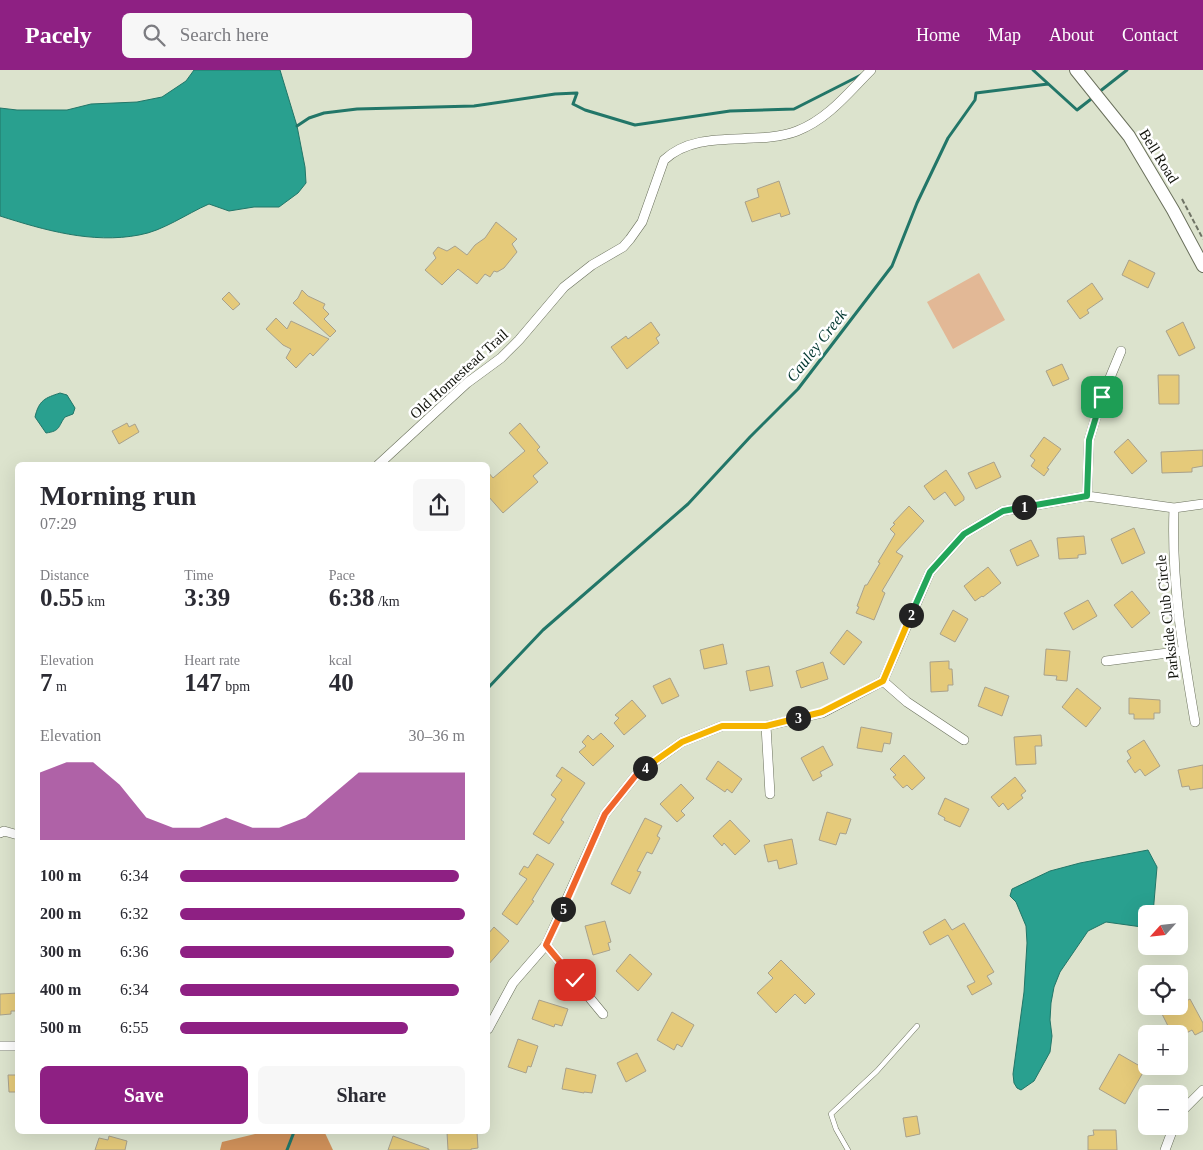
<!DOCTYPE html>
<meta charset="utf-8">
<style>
:root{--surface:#fff;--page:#f7f7f7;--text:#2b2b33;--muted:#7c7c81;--accent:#8e2083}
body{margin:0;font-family:"Times New Roman",serif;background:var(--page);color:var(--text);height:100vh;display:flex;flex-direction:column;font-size:19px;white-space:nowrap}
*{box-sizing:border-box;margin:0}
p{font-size:16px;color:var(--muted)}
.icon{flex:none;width:28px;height:28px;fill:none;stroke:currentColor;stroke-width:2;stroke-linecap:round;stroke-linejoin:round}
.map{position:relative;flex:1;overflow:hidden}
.details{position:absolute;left:15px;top:392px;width:475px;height:672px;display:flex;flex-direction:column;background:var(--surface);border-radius:8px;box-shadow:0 5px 20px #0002}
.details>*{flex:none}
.needle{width:32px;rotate:243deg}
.buttons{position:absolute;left:1138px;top:835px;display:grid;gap:10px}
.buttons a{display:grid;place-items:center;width:50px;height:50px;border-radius:8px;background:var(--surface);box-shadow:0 5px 20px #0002;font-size:25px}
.pin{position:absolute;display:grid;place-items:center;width:42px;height:42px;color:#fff;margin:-21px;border-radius:10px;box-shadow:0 2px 8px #0006}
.km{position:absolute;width:25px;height:25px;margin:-12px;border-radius:50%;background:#222;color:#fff;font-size:14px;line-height:25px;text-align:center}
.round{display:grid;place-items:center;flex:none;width:52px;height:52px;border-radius:8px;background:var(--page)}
.summary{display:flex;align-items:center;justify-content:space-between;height:85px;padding:0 25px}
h1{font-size:28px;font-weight:600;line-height:38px}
.stats{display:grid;grid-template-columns:repeat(3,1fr);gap:8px;height:85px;padding:5px 25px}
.stats div{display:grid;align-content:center}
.stats b{font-size:25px;font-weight:600}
.stats small{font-size:14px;font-weight:400}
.stats p{font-size:14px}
.chart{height:140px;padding:10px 25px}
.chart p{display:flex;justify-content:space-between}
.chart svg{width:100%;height:90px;margin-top:5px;fill:var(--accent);opacity:.7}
.primary-button{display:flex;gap:10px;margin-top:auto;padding:10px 25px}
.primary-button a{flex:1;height:58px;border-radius:8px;background:var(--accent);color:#fff;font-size:20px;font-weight:600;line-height:58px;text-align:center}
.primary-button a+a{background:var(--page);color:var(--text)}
ul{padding:0 25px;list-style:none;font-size:16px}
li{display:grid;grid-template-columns:80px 60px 1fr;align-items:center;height:38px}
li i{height:12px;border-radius:6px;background:var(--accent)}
header{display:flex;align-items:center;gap:30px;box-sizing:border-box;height:70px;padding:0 25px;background:var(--accent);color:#fff}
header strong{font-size:24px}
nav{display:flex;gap:28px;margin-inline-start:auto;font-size:18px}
.search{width:350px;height:45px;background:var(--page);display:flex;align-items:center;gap:12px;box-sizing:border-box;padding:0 18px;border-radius:8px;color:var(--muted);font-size:19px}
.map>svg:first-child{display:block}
.green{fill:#e2b896}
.forest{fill:#d0915a}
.water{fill:#29a08f;stroke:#227668}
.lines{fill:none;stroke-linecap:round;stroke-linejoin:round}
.stream{stroke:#227668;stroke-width:3}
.building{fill:#e5ca7a;stroke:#a8a18c}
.lane-casing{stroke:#6a705c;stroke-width:5.5}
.street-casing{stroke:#6a705c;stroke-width:10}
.secondary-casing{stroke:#6a705c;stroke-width:14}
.path{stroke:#6f7365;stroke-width:2;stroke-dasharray:5 2.5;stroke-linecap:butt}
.lane{stroke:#fff;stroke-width:4.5}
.street{stroke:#fff;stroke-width:9}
.secondary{stroke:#fff;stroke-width:12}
.split-1-casing{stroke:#fff;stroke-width:10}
.split-2-casing{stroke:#fff;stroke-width:10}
.split-3-casing{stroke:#fff;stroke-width:10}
.split-4-casing{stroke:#fff;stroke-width:10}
.split-5-casing{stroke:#fff;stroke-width:10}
.split-6-casing{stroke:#fff;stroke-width:10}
.split-1{stroke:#22a559;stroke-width:6}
.split-2{stroke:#22a559;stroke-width:6}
.split-3{stroke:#f5b400;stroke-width:6}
.split-4{stroke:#f5b400;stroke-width:6}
.split-5{stroke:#f0652b;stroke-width:6}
.split-6{stroke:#f0652b;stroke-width:6}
.labels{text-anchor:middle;stroke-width:5;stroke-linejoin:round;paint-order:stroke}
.street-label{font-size:15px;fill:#11130c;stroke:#fff}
.water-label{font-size:16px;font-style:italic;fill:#00362f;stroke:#fff}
</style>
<header>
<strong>Pacely</strong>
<div class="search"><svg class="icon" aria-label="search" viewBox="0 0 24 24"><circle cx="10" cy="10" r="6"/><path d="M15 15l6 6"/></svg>Search here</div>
<nav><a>Home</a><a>Map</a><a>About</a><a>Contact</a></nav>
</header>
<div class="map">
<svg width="1203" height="1080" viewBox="0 0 1203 1080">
<rect width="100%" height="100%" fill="#dce3cd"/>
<path class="green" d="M979 203 1005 250 953 279 927 232Z"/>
<path class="forest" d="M259 1063H325L333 1080H220L222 1072Z"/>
<path class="water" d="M194 0H280L297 56 305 97 306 113 298 123 279 137H254L229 141 209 134C186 144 163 161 139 165 92 174 44 160 0 146V38L17 40H67L91 34 137 32 162 27 186 11Z
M60 323 67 325 75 338 73 344 65 347C58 356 61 361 46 363L35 347C39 330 45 328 60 323Z
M1148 780 1157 797 1153 844H1146V857H1142L1106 852 1088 861 1060 902 1054 917 1051 933 1050 950 1052 966 1050 982 1034 1011 1021 1020 1017 1018 1014 1013 1013 1004 1024 922 1027 873 1026 856 1016 832 1010 826 1012 819 1050 801 1080 793Z"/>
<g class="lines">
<path class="stream" d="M1033 0 1077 40 1095 26
M1099 22 1127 0
M297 56 309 48 324 43 357 39 474 36 555 24 577 23 573 34 585 40 635 55 730 41 794 39 863 4
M488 618 543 560 688 434 750 367 798 319 892 196 917 133 948 68 975 30 976 23 1048 14
M287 1080 294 1062"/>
</g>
<path class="building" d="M779 111 790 144 781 147 780 143 752 152 745 132 759 127 757 119Z
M496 152 517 169 512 174 517 182 504 198 497 202 494 201 490 207 485 204 477 214 458 199 442 215 425 200 436 188 433 183 438 177 447 181 455 176 467 185 475 175 485 168Z
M1129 190 1155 203 1148 218 1122 205Z
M1092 213 1103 229 1087 240 1089 243 1080 249 1067 231Z
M302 220 308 226 325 234 323 238 329 244 324 249 336 261 330 267 293 233 298 228Z
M229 222 240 234 233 240 222 229Z
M276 248 287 259 291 251 329 269 313 286 310 283 296 298 286 288 291 279 283 275 266 259Z
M651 252 660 265 656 268 659 273 627 299 611 277 626 266 628 269Z
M1183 252 1195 278 1179 286 1166 261Z
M1062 294 1069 309 1053 316 1046 301Z
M1158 305H1179V334H1159Z
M127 353 129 357 135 354 139 362 119 374 112 361Z
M520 353 540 377 537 380 548 393 533 406 538 412 503 443 488 426V402L493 408 525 381 509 363Z
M1044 367 1061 379 1047 398 1049 399 1044 406 1031 396 1035 390 1030 386Z
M1128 369 1147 391 1132 404 1114 382Z
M1203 380V396L1192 398V402L1162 403 1161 382Z
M994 392 1001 407 976 419 968 403Z
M946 400 964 427V430L955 436 945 422 934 430 924 416Z
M909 436 924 451 896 482 903 486 882 521 885 523 874 550 856 543 859 537 857 536 865 515H867L880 493 878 492 895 464 890 459 895 454 893 453Z
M1134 458 1145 483 1122 494 1111 469Z
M1084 466 1086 484 1078 485V488L1059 489 1057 468Z
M1031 470 1039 486 1017 496 1010 480Z
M988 497 1001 513 983 527 982 526 975 531 964 516Z
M1132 521 1150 543 1132 558 1114 535Z
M1088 530 1097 546 1073 560 1064 543Z
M953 540 968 549 955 572 940 564Z
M847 560 862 572 844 595 830 583Z
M723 574 727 594 704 599 700 580Z
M1046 579 1070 581 1067 611 1056 610 1057 606 1044 605Z
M949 591V599H952L953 615H948V621L931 622 930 592Z
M823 592 828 609 801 618 796 601Z
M769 596 773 616 750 621 746 601Z
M670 608 679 626 662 634 653 616Z
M985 617 1009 626 1002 646 978 636Z
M1077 618 1101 638 1086 657 1062 637Z
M1129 628 1160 630V643H1154V649H1134V644H1129Z
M632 630 646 646 624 665 614 653 619 648 615 645Z
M861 657 892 663 890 674 884 673 882 682 857 678Z
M601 663 614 676 593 696 579 682 586 676 582 672 588 665 593 670Z
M1041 665 1042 676H1035L1036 694 1016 695 1014 667Z
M1144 670 1160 696 1145 706 1140 699 1135 703 1127 691 1131 688 1127 681Z
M823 676 833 695 820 702 822 706 813 711 801 688Z
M904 685 925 708 912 720 907 715 903 718 893 707 896 705 890 699Z
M718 691 742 709 732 723 727 719 725 722 706 709Z
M1203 695V718L1190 720 1189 716 1182 717 1178 700Z
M562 697 585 713 561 750 564 752 549 774 533 764 556 729 551 725 562 710 556 706Z
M1015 707 1026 721 1021 725 1023 728 1008 740 1003 733 999 737 991 727Z
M681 714 694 728 681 741 685 745 677 752 660 734Z
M945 728 969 739 960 757 944 750 945 748 938 744Z
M827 742 851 749 846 764 840 763 836 775 819 770Z
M645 748 662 756 657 766 660 768 652 784 647 782 637 801 641 802 630 824 611 814Z
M730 750 750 771 735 785 724 773 722 776 713 766Z
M792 769 797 794 779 799 777 790 768 792 764 775Z
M537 784 554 794 532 830 534 831 517 855 502 844 527 809 519 804 524 796 528 798Z
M945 849 952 860 964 853 994 902 987 906 992 914 972 925 967 916 975 912 948 865 930 875 923 862Z
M605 851 611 872 608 873 610 880 593 885 585 856Z
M494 857 509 871 488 895V864Z
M630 884 652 904 638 921 616 901Z
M781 890 815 924 805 934 795 924 776 943 757 923 773 908 768 903Z
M18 923V941H11V944L0 945V924Z
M1190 929 1203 953V961L1195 965 1192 960 1179 967V964H1172L1162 944Z
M539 930 568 939 562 956 555 954 554 957 532 949Z
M672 942 694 955 682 977 677 974 674 980 657 970Z
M518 969 538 976 531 997 528 996 526 1003 508 997Z
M637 983 646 1001 626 1012 617 993Z
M1119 984 1145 999 1125 1034 1099 1019Z
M566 998 596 1005 592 1023 584 1022V1023L562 1019Z
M8 1005H18V1022H9Z
M917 1046 920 1064 906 1067 903 1048Z
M1093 1060H1116L1117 1080H1088V1066L1094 1065Z
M447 1062H477L478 1078 471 1079V1080H448Z
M109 1066 127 1071 125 1080H95L99 1068 108 1070Z
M393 1066 429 1079V1080H388Z"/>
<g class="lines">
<g class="lane-casing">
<path id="lane" d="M848 1080 836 1059 831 1044 877 1001 917 956"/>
</g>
<g class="street-casing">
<path id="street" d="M378 395 467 313 501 288 519 270 564 217 592 195 623 177 630 169 642 152 664 90C699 57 755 77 797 61 828 49 848 23 871 0
M1087 426 1089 370 1102 327 1121 281
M1174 438C1171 510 1183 582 1195 652
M1106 591 1183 581
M883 611 907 632 964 670
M766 656 770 724
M0 763 4 761 18 765
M546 875 603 944
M488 959 513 913 546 875 605 744 637 704 682 672 722 656H766L822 643 883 611 930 502 964 464 1003 441 1087 426 1174 438 1203 434
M0 976H18
M1179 1047 1182 1041 1203 1020
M1165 1080 1174 1056"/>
</g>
<g class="secondary-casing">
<path id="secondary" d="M1076 0 1129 66 1173 140 1203 196"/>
</g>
<path class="path" d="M1182 129 1203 169"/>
<use href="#lane" class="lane"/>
<use href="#street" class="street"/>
<use href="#secondary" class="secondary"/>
</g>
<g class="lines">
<g class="split-1-casing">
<path id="split-1" d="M1024 437 1087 426 1089 370 1102 327"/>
</g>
<g class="split-2-casing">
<path id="split-2" d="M911 545 930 502 964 464 1003 441 1024 437"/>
</g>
<g class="split-3-casing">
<path id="split-3" d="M798 648 822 642 883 611 911 545"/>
</g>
<g class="split-4-casing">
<path id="split-4" d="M645 698 682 672 722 656H766L798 648"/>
</g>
<g class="split-5-casing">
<path id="split-5" d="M563 839 605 744 637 704 645 698"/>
</g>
<g class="split-6-casing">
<path id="split-6" d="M563 839 546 875 575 910"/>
</g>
<use href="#split-1" class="split-1"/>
<use href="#split-2" class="split-2"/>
<use href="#split-3" class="split-3"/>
<use href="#split-4" class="split-4"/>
<use href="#split-5" class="split-5"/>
<use href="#split-6" class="split-6"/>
</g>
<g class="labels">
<g class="street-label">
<text transform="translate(1159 86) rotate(58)" y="5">Bell Road</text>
<text transform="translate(459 304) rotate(-42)" y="5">Old Homestead Trail</text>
<text transform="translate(1167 547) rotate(-96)" y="5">Parkside Club Circle</text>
</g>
<g class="water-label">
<text transform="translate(816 275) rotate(-52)" y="6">Cauley Creek</text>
</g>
</g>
</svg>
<div class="buttons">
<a><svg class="needle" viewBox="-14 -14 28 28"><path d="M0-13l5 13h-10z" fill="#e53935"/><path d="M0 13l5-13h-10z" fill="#7c7c81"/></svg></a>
<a><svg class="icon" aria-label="locate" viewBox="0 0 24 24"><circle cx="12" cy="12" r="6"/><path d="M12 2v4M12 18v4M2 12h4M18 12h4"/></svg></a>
<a>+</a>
<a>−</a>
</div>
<div class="pin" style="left:1102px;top:327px;background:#1e9e55"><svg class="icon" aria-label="arrive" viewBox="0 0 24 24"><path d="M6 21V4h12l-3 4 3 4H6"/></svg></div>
<div class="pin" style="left:575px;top:910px;background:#d93025"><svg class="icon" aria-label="check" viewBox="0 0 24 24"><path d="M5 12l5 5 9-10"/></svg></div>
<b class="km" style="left:1024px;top:437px">1</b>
<b class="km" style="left:911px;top:545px">2</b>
<b class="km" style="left:798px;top:648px">3</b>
<b class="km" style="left:645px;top:698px">4</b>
<b class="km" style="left:563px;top:839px">5</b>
<section class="details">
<div class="summary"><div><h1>Morning run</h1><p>07:29</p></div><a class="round"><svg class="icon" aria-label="share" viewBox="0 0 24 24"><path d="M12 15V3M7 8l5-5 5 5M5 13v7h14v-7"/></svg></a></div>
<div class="stats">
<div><p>Distance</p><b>0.55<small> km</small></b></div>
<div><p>Time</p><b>3:39</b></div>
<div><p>Pace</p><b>6:38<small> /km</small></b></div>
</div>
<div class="stats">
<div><p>Elevation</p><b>7<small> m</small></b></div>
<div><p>Heart rate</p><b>147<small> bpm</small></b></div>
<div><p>kcal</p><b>40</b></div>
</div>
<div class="chart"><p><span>Elevation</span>30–36 m</p>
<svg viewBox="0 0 160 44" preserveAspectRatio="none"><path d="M0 44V11L10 6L20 6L30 17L40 33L50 38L60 38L70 33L80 38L90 38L100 33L110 22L120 11L130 11L140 11L150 11L160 11V44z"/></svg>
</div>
<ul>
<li><b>100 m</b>6:34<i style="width:98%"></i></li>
<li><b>200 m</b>6:32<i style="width:100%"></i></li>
<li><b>300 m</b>6:36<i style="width:96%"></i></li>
<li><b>400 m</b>6:34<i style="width:98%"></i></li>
<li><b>500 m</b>6:55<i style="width:80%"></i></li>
</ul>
<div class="primary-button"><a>Save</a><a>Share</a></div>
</section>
</div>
